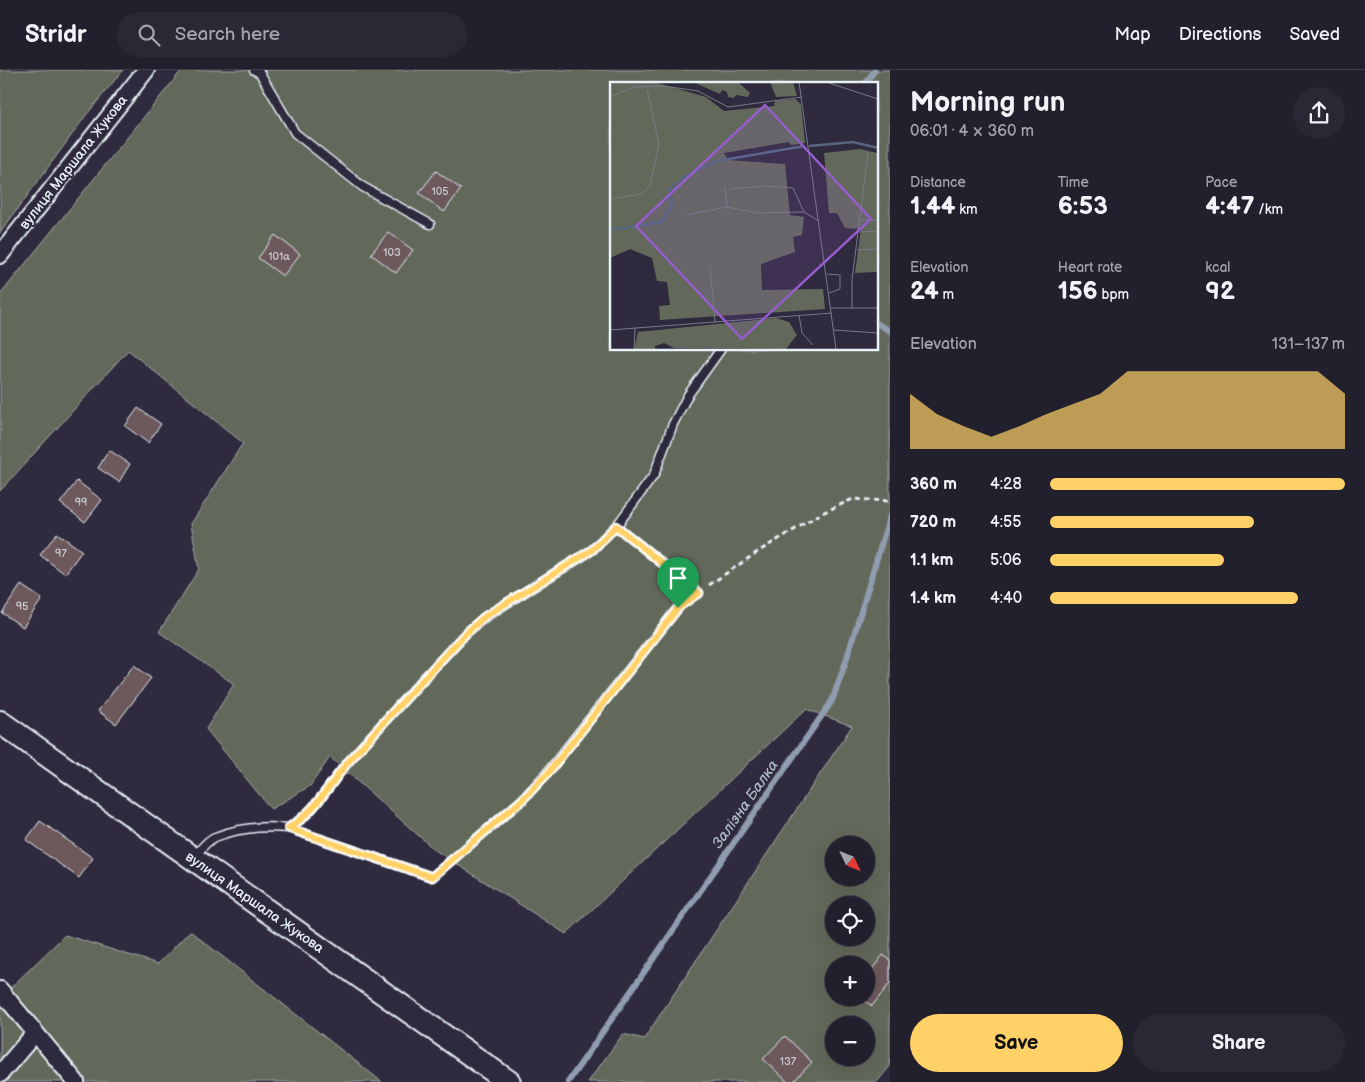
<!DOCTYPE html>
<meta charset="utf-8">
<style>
:root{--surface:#23202e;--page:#2b2836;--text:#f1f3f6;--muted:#a3a3aa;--line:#403e4a;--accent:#ffd166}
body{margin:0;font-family:"Balsamiq Sans",sans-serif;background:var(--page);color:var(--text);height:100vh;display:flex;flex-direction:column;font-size:19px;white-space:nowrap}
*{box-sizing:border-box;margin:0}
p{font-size:16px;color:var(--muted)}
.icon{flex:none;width:28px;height:28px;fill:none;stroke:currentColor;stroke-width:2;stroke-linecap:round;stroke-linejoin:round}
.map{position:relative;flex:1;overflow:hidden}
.side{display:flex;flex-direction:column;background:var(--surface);width:475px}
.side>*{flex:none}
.needle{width:32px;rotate:133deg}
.controls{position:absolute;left:825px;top:766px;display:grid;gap:10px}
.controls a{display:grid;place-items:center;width:50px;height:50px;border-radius:50%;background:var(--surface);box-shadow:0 5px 20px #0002,0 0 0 1px var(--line);font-size:25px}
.pin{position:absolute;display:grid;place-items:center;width:42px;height:42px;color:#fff;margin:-51px -21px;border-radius:50% 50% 50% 0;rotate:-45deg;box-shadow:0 0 5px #0007}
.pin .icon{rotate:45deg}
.round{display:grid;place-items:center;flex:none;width:52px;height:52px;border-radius:26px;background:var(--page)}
.overview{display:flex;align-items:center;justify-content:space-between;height:85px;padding:0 20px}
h1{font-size:28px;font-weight:700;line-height:38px}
.stats{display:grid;grid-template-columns:repeat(3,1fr);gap:8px;height:85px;padding:5px 20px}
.stats div{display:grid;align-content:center}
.stats b{font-size:25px;font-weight:700}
.stats small{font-size:14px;font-weight:400}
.stats p{font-size:14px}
.chart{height:140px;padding:10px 20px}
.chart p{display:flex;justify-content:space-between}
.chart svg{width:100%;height:90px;margin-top:5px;fill:var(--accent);opacity:.7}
.cta{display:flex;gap:10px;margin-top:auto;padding:10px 20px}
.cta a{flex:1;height:58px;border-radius:30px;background:var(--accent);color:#111;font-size:20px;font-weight:700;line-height:58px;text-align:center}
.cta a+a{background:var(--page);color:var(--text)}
ul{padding:0 20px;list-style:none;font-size:16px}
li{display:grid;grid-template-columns:80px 60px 1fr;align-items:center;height:38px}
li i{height:12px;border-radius:6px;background:var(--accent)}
header{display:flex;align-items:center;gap:30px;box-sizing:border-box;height:70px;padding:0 25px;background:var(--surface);border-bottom:1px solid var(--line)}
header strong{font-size:24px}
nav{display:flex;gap:28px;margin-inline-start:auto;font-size:18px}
.search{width:350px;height:45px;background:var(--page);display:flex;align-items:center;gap:12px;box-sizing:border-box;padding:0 18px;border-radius:28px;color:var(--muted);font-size:19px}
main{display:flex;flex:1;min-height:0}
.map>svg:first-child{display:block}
.green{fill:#62685a;stroke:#a5aca9;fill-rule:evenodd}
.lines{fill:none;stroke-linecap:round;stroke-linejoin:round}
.stream{stroke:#909db0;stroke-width:6}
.building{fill:#6d595b;stroke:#e8f1f8}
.service-casing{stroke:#e8f1f8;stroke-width:11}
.minor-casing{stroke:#e8f1f8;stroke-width:20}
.secondary-casing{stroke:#e8f1f8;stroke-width:26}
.path{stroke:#e8f1f8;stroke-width:3;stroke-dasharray:5 4;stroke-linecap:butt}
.service{stroke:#2f2a3d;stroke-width:8}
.minor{stroke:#2f2a3d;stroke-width:16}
.secondary{stroke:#2f2a3d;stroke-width:22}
.route-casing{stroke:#fff;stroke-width:10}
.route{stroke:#ffd166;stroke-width:6}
.labels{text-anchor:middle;stroke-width:4;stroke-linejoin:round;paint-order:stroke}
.number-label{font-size:11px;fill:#c9cbd1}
.street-label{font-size:14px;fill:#e8f1f8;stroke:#2f2a3d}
.water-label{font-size:15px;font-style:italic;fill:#aeb9c8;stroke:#2f2a3d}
.inset-river{fill:none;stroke:#566580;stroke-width:2.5}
.inset-road{fill:none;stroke:#797a88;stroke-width:1}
.view{fill:#965dcd;fill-opacity:0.15;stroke:#965dcd;stroke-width:2.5}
.inset-edge{fill:none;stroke:#e8f1f8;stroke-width:2.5}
</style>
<header>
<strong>Stridr</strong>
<div class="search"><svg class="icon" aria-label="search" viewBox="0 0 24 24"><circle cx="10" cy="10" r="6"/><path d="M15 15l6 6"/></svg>Search here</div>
<nav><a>Map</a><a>Directions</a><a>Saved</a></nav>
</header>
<main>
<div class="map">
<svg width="890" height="1012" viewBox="0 0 890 1012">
<rect width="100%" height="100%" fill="#2f2a3d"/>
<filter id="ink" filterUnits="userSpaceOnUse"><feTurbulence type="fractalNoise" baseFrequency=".02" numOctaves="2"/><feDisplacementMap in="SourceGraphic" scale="10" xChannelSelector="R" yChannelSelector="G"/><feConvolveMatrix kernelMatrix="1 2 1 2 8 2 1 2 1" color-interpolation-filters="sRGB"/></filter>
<g filter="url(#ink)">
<path class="green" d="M0 0H123L87 44 0 163Z
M182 0H890V996L877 1012H588L623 964 644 969 852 656 806 639 566 864 435 780 330 687 310 716 271 739 206 659 234 614 159 562 199 499 191 454 243 373 128 280 0 421V225ZM611 14H876V279H611ZM834 775H866V808H834ZM834 835H866V868H834ZM834 895H866V928H834ZM834 955H866V988H834Z
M190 861 382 1012H0V928L65 865 158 894Z"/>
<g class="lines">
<path class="stream" d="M865 14 875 0
M876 253 890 261
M568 1012 832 631 846 591 890 445"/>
</g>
<path class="building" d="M436 101 461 119 444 142 419 123Z
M388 162 413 180 396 203 371 184Z
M275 165 300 184 283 206 258 188Z
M138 338 161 354 148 373 125 356Z
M109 380 130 394 119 412 98 398Z
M77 411 102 430 85 452 60 433Z
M57 463 82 481 65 504 40 485Z
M21 515 42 529 23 557 2 543Z
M134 595 151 608 116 654 98 641Z
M40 751 93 788 79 808 26 770Z
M883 885 890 890V913L872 936 861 928H866V907Z
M785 966 812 992 793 1012H788L763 989Z"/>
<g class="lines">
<g class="service-casing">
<path id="service" d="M254 0 260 3 295 63 363 117 430 154
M616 456 699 523
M288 758C315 743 329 714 349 691 387 648 426 606 465 564L485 547 592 480 618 454 654 405 673 354 688 325 721 279
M195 786C201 779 206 771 215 767 237 758 264 756 288 758L432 807 522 730 547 703 678 538"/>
</g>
<g class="minor-casing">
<path id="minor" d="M0 185 146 0
M0 920 76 1012
M0 1004 35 963"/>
</g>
<g class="secondary-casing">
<path id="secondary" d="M0 652 509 1012"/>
</g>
<path class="path" d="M709 515 759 481 822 443 853 429 890 431"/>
<use href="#service" class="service"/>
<use href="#minor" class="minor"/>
<use href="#secondary" class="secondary"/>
</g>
</g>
<g class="lines" filter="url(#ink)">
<g class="route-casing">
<path id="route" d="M616 456 699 523 678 538 548 703 522 730 432 807 288 758C315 743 329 714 349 691 387 648 426 606 465 564L484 547 592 480Z"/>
</g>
<use href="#route" class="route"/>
</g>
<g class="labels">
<g class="number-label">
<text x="440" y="125">105</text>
<text x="392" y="186">103</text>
<text x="279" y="190">101а</text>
<text x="81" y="436">99</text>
<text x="61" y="487">97</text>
<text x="22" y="540">95</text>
<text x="788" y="995">137</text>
</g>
<g class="street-label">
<text transform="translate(73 92) rotate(-52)" y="5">вулиця Маршала Жукова</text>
<text transform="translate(255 832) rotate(35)" y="5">вулиця Маршала Жукова</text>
</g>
<g class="water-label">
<text transform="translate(745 734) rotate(-55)" y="5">Залізна Балка</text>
</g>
</g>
<g transform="translate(610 12)">
<rect width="268" height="268" fill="#2f2a3d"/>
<path d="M0 0H44L96 15 114 29 164 24 165 19 185 17 191 22 195 61 181 63 179 60 114 71 118 78 175 82 180 133 194 135 192 153 183 155 185 170 151 182 152 208 213 207 215 227 50 238 49 224 60 223 57 200 47 199 42 176 20 167 0 176ZM83 0H128L140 11 138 15 126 13 124 16 118 15 117 10 112 8 110 12ZM160 0H183L187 14 166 15ZM250 67 267 71V190L245 191 251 147 235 146 227 131H219L214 71ZM166 236 179 240 187 253 176 267 64 266 54 261 45 264V267H24L28 250Z" fill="#62685a"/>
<path class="inset-river" d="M199 64 243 60 268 66M0 148 52 140 62 124 59 107 76 94 107 79 195 64"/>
<path class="inset-road" d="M189 0 226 267M216 0 268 17M0 15 23 5 54 4 88 9 118 25 192 15M115 106 117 125M120 107 156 104 183 106 194 130 209 139M0 117 32 112 40 104 49 62 37 7M77 133 116 125 148 131 194 130M251 138H268M249 150 268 149M247 168 268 167M100 184 105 240M217 192 230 193V207L219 211M221 226H268M242 226V198L258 71M189 233 192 251 203 263M0 248 222 231M224 248 268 251M24 267 25 246"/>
<path class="view" d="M155 23 261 137 132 257 26 144Z"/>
<rect width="268" height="268" class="inset-edge"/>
</g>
</svg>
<div class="controls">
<a><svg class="needle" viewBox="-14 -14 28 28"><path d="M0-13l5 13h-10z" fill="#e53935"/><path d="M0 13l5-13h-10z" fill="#a3a3aa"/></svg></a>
<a><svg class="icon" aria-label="locate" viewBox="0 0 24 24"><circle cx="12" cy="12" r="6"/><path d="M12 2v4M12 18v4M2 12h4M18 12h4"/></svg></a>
<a>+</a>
<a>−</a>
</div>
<div class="pin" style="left:678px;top:538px;background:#1e9e55"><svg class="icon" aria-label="arrive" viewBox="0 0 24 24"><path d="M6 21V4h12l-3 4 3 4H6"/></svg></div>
</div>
<section class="side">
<div class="overview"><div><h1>Morning run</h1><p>06:01 · 4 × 360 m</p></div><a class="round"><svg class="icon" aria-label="share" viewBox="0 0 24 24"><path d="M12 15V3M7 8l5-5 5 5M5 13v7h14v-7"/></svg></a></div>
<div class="stats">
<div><p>Distance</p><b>1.44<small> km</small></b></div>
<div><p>Time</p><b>6:53</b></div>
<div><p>Pace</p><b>4:47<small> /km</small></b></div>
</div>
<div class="stats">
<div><p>Elevation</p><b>24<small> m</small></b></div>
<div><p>Heart rate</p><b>156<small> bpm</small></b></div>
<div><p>kcal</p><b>92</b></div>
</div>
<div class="chart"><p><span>Elevation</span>131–137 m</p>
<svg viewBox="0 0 160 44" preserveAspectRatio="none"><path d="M0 44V17L10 27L20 33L30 38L40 33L50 27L60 22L70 17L80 6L90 6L100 6L110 6L120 6L130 6L140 6L150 6L160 17V44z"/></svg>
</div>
<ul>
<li><b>360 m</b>4:28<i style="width:100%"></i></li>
<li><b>720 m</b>4:55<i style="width:69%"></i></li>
<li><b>1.1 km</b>5:06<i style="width:59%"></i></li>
<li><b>1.4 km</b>4:40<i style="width:84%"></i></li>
</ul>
<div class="cta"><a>Save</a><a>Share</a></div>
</section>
</main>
